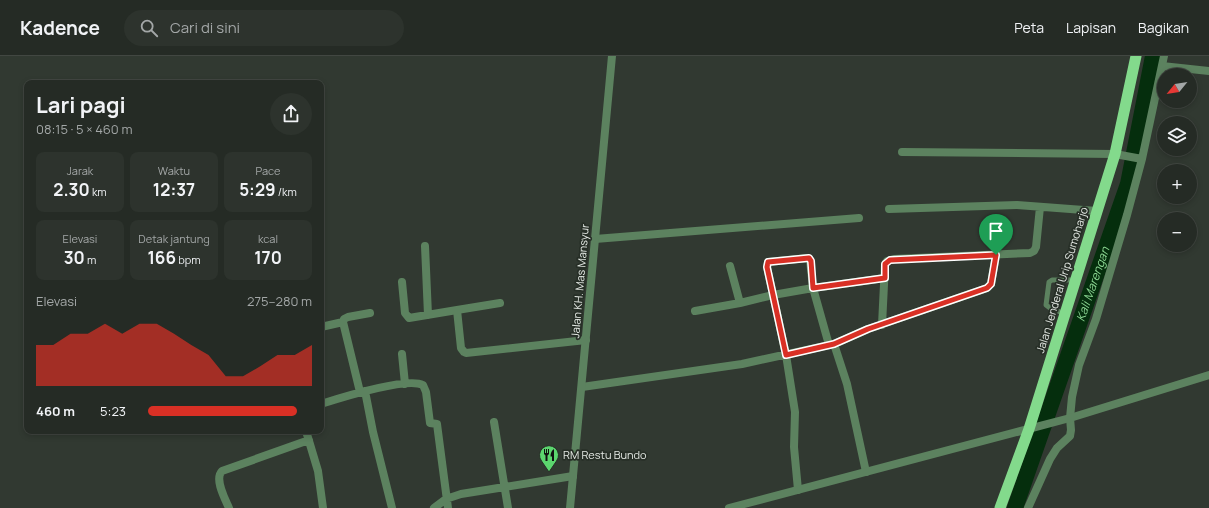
<!DOCTYPE html>
<html lang="id">
<meta charset="utf-8">
<style>
:root{--surface:#252b25;--page:#2d332d;--text:#f1f3f6;--muted:#a3a7a7;--line:#424742;--accent:#d93025}
body{margin:0;font-family:Manrope,sans-serif;background:var(--page);color:var(--text);height:100vh;display:flex;flex-direction:column;font-size:15px;white-space:nowrap}
*{box-sizing:border-box;margin:0}
p{font-size:13px;color:var(--muted)}
.icon{flex:none;width:22px;height:22px;fill:none;stroke:currentColor;stroke-width:2;stroke-linecap:round;stroke-linejoin:round}
.map{position:relative;flex:1;overflow:hidden}
.sheet{position:absolute;left:24px;top:24px;width:300px;height:354px;display:flex;flex-direction:column;background:var(--surface);border-radius:8px;box-shadow:0 2px 6px #0003,0 0 0 1px var(--line)}
.sheet>*{flex:none}
.needle{width:26px;rotate:240deg}
.tools{position:absolute;left:1157px;top:12px;display:grid;gap:8px}
.tools a{display:grid;place-items:center;width:40px;height:40px;border-radius:50%;background:var(--surface);box-shadow:0 2px 6px #0003,0 0 0 1px var(--line);font-size:20px}
.pin{position:absolute;display:grid;place-items:center;width:34px;height:34px;color:#fff;margin:-41px -17px;border-radius:50% 50% 50% 0;rotate:-45deg;box-shadow:0 0 4px #0007}
.pin .icon{rotate:45deg}
.round{display:grid;place-items:center;flex:none;width:42px;height:42px;border-radius:21px;background:var(--page)}
.summary{display:flex;align-items:center;justify-content:space-between;height:68px;padding:0 12px}
h1{font-size:22px;font-weight:700;line-height:30px}
.stats{display:grid;grid-template-columns:repeat(3,1fr);gap:6px;height:68px;padding:4px 12px}
.stats div{display:grid;align-content:center;border-radius:8px;background:var(--page);text-align:center}
.stats b{font-size:17px;font-weight:700}
.stats small{font-size:11px;font-weight:400}
.stats p{font-size:11px}
.chart{height:112px;padding:8px 12px}
.chart p{display:flex;justify-content:space-between}
.chart svg{width:100%;height:72px;margin-top:4px;fill:var(--accent);opacity:.7}
ul{padding:0 12px;list-style:none;font-size:13px}
li{display:grid;grid-template-columns:64px 48px 1fr;align-items:center;height:30px}
li i{height:10px;border-radius:5px;background:var(--accent)}
header{display:flex;align-items:center;gap:24px;box-sizing:border-box;height:56px;padding:0 20px;background:var(--surface);border-bottom:1px solid var(--line)}
header strong{font-size:19px}
nav{display:flex;gap:22px;margin-inline-start:auto;font-size:14px}
.search{width:280px;height:36px;background:var(--page);display:flex;align-items:center;gap:10px;box-sizing:border-box;padding:0 14px;border-radius:22px;color:var(--muted);font-size:15px}
.map>svg:first-child{display:block}
.lines{fill:none;stroke-linecap:round;stroke-linejoin:round}
.river{stroke:#052e0d;stroke-width:16}
.service{stroke:#5c825f;stroke-width:5}
.minor{stroke:#5c825f;stroke-width:8}
.tertiary{stroke:#5c825f;stroke-width:8}
.trunk{stroke:#83da8c;stroke-width:11}
.route-casing{stroke:#fff;stroke-width:8}
.route{stroke:#d93025;stroke-width:5}
.labels{text-anchor:middle;stroke-width:3.5;stroke-linejoin:round;paint-order:stroke}
.street-label{font-size:11px;fill:#e4e9e4;stroke:#272f27}
.poi-label{font-size:11px;fill:#e4e9e4;stroke:#272f27;text-anchor:start}
.water-label{font-size:12px;font-style:italic;fill:#8bd692;stroke:#272f27}
</style>
<header>
<strong>Kadence</strong>
<div class="search"><svg class="icon" aria-label="search" viewBox="0 0 24 24"><circle cx="10" cy="10" r="6"/><path d="M15 15l6 6"/></svg>Cari di sini</div>
<nav><a>Peta</a><a>Lapisan</a><a>Bagikan</a></nav>
</header>
<div class="map">
<svg width="1209" height="452" viewBox="0 0 1209 452">
<rect width="100%" height="100%" fill="#313931"/>
<g class="lines">
<path class="river" id="s1" d="M1015 452 1128 128 1153 0"/>
<path class="service" d="M1065 258 1050 252 1046 249 1049 226 1052 224H1075"/>
<path class="minor" d="M1162 10 1209 15
M902 96 1115 98 1142 103
M889 153 1017 149 1097 155
M595 183 859 162
M425 190 428 259
M730 210 740 247
M402 226 405 257 409 262 457 254 461 292 464 296 466 297 586 284
M457 254 500 247
M695 255 740 247 773 239 813 232 885 222
M882 269 885 208 887 205 894 203 1030 197 1034 195 1036 191 1040 151
M321 271 343 266
M834 288 847 328 866 416
M402 298 405 328
M582 331 742 308 834 288 868 273 987 232 991 228 996 199
M365 335 373 376 392 452
M360 336 343 266 344 263 348 261 370 257
M321 348C340 342 406 321 423 329L426 336 430 367 437 368 448 452
M494 366 508 452
M306 375 318 415 323 452
M798 434 794 391 795 356 786 299 767 211 768 206 807 202 810 204 813 232 829 289
M229 452C225 443 214 423 222 415L309 384
M434 452 446 443 461 438 573 420
M1028 452 1050 403 1057 392 1070 380 1071 374 1070 362 1072 341 1079 309 1096 263 1127 159 1142 103 1164 0"/>
<path class="tertiary" d="M570 452 612 0
M729 452 1070 362 1209 319"/>
<path class="trunk" d="M1000 452 1029 373 1115 98 1136 0"/>
</g>
<g class="lines">
<g class="route-casing">
<path id="route" d="M996 199 991 228 987 232 868 273 834 288 786 299 767 211 768 206 809 202 811 205 813 232 885 222V208L890 204Z"/>
</g>
<use href="#route" class="route"/>
</g>
<defs>
<g id="restaurant-pin" transform="scale(1)"><path d="M0 17L-7.5 6A9.5 9.5 0 1 1 7.5 6Z" fill="#5bd56e" stroke="#272f27"/><path d="M-5-6h1v4h1v-4h1v4h1v-4h1v5L-1.5 .5V6h-2V.5L-5-1ZM5-6V6H3V1.5H1.5Q1.5-4 5-6Z" fill="#111"/></g>
</defs>
<g fill-rule="evenodd">
<use href="#restaurant-pin" x="549" y="399"/>
</g>
<g class="labels">
<g class="street-label">
<text transform="translate(1062 224) rotate(-73)" y="4">Jalan Jenderal Urip Sumoharjo</text>
<text transform="translate(580 225) rotate(-85)" y="4">Jalan KH. Mas Mansyur</text>
</g>
<g class="poi-label">
<text x="563" y="403">RM Restu Bundo</text>
</g>
<g class="water-label">
<text dy="4" stroke="none"><textPath href="#s1" startOffset="237">Kali Marengan</textPath></text>
</g>
</g>
</svg>
<div class="tools">
<a><svg class="needle" viewBox="-14 -14 28 28"><path d="M0-13l5 13h-10z" fill="#e53935"/><path d="M0 13l5-13h-10z" fill="#a3a7a7"/></svg></a>
<a><svg class="icon" aria-label="layers" viewBox="0 0 24 24"><path d="M12 4l9 5-9 5-9-5zM3 14l9 5 9-5"/></svg></a>
<a>+</a>
<a>−</a>
</div>
<div class="pin" style="left:996px;top:199px;background:#1e9e55"><svg class="icon" aria-label="arrive" viewBox="0 0 24 24"><path d="M6 21V4h12l-3 4 3 4H6"/></svg></div>
<section class="sheet">
<div class="summary"><div><h1>Lari pagi</h1><p>08:15 · 5 × 460 m</p></div><a class="round"><svg class="icon" aria-label="share" viewBox="0 0 24 24"><path d="M12 15V3M7 8l5-5 5 5M5 13v7h14v-7"/></svg></a></div>
<div class="stats">
<div><p>Jarak</p><b>2.30<small> km</small></b></div>
<div><p>Waktu</p><b>12:37</b></div>
<div><p>Pace</p><b>5:29<small> /km</small></b></div>
</div>
<div class="stats">
<div><p>Elevasi</p><b>30<small> m</small></b></div>
<div><p>Detak jantung</p><b>166<small> bpm</small></b></div>
<div><p>kcal</p><b>170</b></div>
</div>
<div class="chart"><p><span>Elevasi</span>275–280 m</p>
<svg viewBox="0 0 160 44" preserveAspectRatio="none"><path d="M0 44V19L10 19L20 12L30 12L40 6L50 12L60 6L70 6L80 12L90 19L100 25L110 38L120 38L130 32L140 25L150 25L160 19V44z"/></svg>
</div>
<ul>
<li><b>460 m</b>5:23<i style="width:91%"></i></li>
</ul>
</section>
</div>
